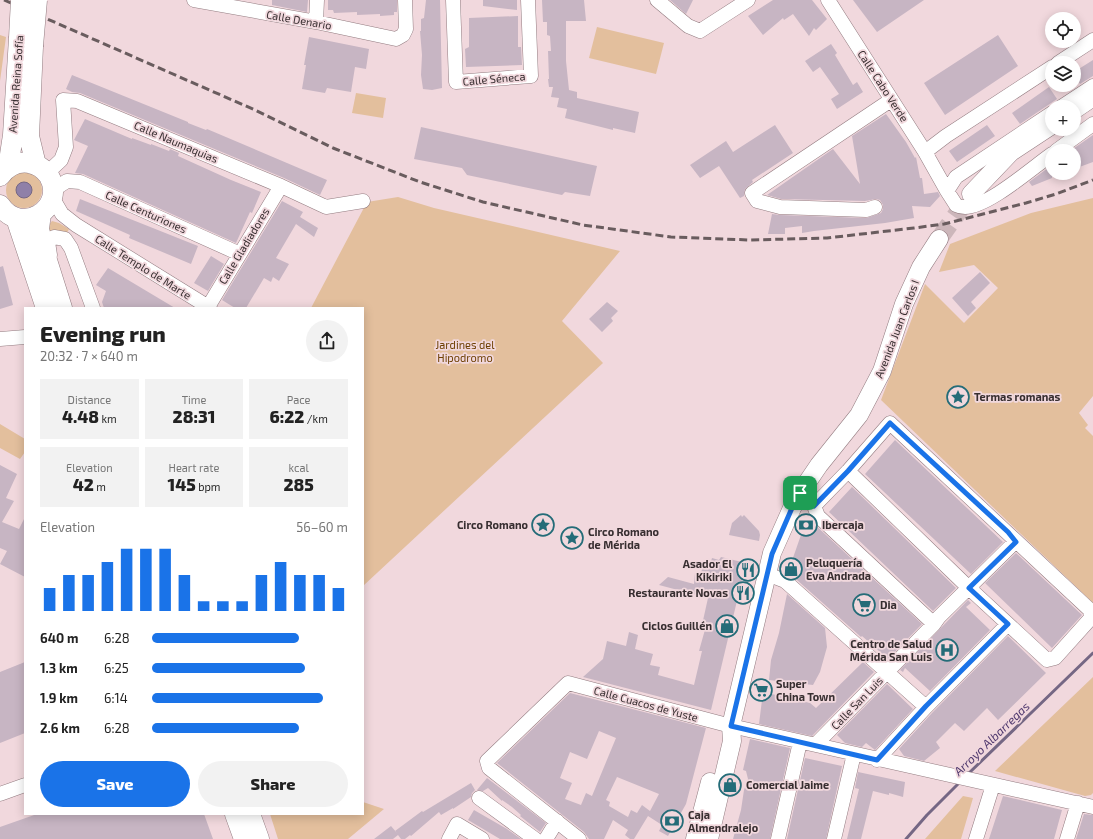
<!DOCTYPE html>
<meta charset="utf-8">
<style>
:root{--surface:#fff;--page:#f2f2f2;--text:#222;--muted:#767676;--accent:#1a73e8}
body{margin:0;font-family:"Exo 2",sans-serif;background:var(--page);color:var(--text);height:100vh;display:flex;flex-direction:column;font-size:15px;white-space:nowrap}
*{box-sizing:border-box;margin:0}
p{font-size:13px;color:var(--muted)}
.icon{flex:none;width:22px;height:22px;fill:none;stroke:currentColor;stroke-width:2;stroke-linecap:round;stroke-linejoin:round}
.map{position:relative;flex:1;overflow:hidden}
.side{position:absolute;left:24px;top:307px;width:340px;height:508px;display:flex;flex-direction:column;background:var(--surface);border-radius:0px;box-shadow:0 2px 10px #0003}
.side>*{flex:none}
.buttons{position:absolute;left:1045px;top:12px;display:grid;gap:8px}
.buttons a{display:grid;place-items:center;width:36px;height:36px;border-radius:50%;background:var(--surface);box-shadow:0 2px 10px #0003;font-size:20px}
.pin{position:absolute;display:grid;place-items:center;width:34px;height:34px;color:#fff;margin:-17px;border-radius:8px;box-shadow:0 2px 6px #0006}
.round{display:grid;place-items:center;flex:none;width:42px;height:42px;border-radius:21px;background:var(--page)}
.headline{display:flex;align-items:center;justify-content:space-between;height:68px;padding:0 16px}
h1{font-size:22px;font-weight:800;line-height:30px}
.figures{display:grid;grid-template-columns:repeat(3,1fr);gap:6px;height:68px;padding:4px 16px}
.figures div{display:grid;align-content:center;border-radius:0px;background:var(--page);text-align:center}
.figures b{font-size:17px;font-weight:800}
.figures small{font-size:11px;font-weight:400}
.figures p{font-size:11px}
.chart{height:112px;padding:8px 16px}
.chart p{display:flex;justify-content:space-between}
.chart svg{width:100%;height:72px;margin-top:4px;stroke:var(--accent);stroke-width:6}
.cta{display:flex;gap:8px;margin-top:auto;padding:8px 16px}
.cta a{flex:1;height:46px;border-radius:24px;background:var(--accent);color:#fff;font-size:16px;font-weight:800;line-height:46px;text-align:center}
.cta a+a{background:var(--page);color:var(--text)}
ul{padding:0 16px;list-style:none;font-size:13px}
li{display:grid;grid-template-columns:64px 48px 1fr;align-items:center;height:30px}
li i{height:10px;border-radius:5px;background:var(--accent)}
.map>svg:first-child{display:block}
.green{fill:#e3bf9d}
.water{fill:#8f80a8;stroke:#756784}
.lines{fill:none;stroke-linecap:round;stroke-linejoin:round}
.stream{stroke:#756784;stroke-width:3}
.building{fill:#c7b5c3;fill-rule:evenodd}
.major-tunnel{stroke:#ccb6ba;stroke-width:18;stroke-dasharray:18 9;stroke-linecap:butt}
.minor-casing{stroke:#937c81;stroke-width:15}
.major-casing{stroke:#937c81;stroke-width:19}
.highway-casing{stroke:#937c81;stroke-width:21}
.minor{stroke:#fff;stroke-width:14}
.major{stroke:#fff;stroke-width:18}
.highway{stroke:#fff;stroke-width:20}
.rail{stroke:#695c5e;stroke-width:3;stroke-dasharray:8 4;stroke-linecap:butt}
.highway-bridge-casing{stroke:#937c81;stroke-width:21;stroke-linecap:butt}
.highway-bridge{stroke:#fff;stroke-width:20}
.route-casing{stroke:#fff;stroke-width:8}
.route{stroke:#1a73e8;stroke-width:5}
.labels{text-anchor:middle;stroke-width:3.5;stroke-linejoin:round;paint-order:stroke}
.street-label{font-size:11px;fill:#372e30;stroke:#f1d8dd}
.park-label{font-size:11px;fill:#6e4003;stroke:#f1d8dd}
.poi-label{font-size:11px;font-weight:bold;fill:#372e30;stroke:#f1d8dd;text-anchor:start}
.water-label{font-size:12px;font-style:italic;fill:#4f386e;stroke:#f1d8dd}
</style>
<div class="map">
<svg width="1093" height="839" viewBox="0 0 1093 839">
<rect width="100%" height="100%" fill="#f1d8dd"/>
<path class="green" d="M597 27 664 43 656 74 589 58Z
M0 35 6 37 0 81Z
M356 93 386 98 383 118 352 113Z
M6 190a18 18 0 1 1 36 0a18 18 0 1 1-36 0Z
M398 197 434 208 620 251 562 321 603 363 363 586V308H311L367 202Z
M1093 198V396L1079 413 1088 425 1085 428 1093 436V603L881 400 925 284 964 323 998 288 974 265 939 272 950 244 1031 213Z
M52 221 59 223 69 229 67 233 47 232 48 226Z
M0 424 25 439V452L20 459 0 448Z
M1093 677V793L1091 795 1085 796 995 771Z
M963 796 973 798 961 839H925Z
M363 802 384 809 348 839H278L270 814H363Z"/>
<path class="water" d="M16 190a8 8 0 1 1 16 0a8 8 0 1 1-16 0Z"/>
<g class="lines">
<path class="stream" d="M968 774 1093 653
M906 839 927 815 961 781"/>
</g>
<path class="building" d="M272 0H308L307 12 272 5Z
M328 0H397V12H394V15L380 16V14L357 15V12L334 13 333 10H328Z
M426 0H440L442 88 432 90 423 89 421 75 422 55 420 31H421V19L424 18Z
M483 0H517V10L483 6Z
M542 0H584L586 21H566V61L569 90 577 92V98L639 112 635 133 613 128V130L565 118 567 109 557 107 559 98 551 97 553 87H549L548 79H549L548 51H551L550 36 547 35V22H543Z
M670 0H693L686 14Z
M773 0H812L827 19 816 30 814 28 809 36 793 14 784 20 783 18 763 35 748 16Z
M853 0H924L877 32Z
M518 16V47H521L522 65 466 67 465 49 469 47V18Z
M998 35 1018 66 945 115 924 83Z
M309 37 369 49 366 69 355 67 351 92 327 88 325 93 302 89 306 65H304Z
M831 44 837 53 835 55 853 85 857 82 863 92 837 109 831 99 839 94 820 67 813 72 805 61Z
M1093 60V76L1080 84 1074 75V72Z
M72 75 188 122V123L206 130 207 129 327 180 320 195 284 178 80 93 72 92 66 89Z
M1049 87 1057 99 1020 124 1012 113Z
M886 114 906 142 915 158 916 157 920 178H922L924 194 938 192 940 196 930 207 912 206 914 218 885 223 814 231 802 233V226L785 228V234H768L772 214 780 215 866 218 881 213 883 209V205L880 200 876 199 865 201 781 199 767 195 833 149 860 184 852 136Z
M85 119 132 139V138L151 145V144L169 151 170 149 179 153 178 156 231 180 261 192 252 213 250 212 236 243 83 174 75 173 88 146 74 140Z
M775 125 793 153 752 180 753 182 745 189 744 196 740 198 719 166 700 178 690 165 726 141 733 152Z
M987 125 995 136 957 162 949 151Z
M421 127 597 166 590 196 565 192 562 195 467 175 462 168 414 159Z
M1093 135V162L1074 169V151H1070Z
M1052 165V178L1032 186 1029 182Z
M80 199 198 246 191 264 129 238 130 235 76 211Z
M282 201 303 212 300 217 318 228 314 237 296 224 276 258 289 264 279 281 273 277 271 282 264 278 246 308H235L222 300Z
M211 256 224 264 208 291 194 283Z
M3 266 13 305 0 309V267Z
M108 268 175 308H104L102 302 106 291 96 285Z
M980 272 990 283 971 302 976 308 968 316 952 298Z
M607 302 618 311 611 318 613 321 602 332 589 319Z
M895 440 1003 542 971 574 865 474Z
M0 465 17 474 6 498 14 501 2 522 19 529 25 517V577L0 564 7 551 0 548Z
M852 487 956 588 933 611 829 512Z
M741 515 742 517 744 515 759 531 760 535 759 541 729 535 732 523Z
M808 515 812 522 922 624 888 659 862 636 861 637 788 572Z
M1016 553 1082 615 1052 648 985 583Z
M721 557 746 563 711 710 583 677 603 659 607 641 626 646 629 632 638 635 635 649 653 654 650 665 660 667 658 675 694 685 702 651H699L706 626 702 625 708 598 659 585 668 577 694 584 695 573 701 574 703 564 710 565 712 558 719 560Z
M787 594 825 628 827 647 820 672 813 685 769 680 771 660 779 633Z
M968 600 971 603 966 607 990 630 930 691 905 668 903 672 900 670Z
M1008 636 1046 673 998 720 987 708 964 731 955 723 936 742 940 748 924 761 904 756 899 749 932 713Z
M25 662V733L0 743V672Z
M863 662 874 672 812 736 759 724 763 692 810 703 816 708Z
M887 684 913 709 875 750 866 743 862 747 845 743 837 735Z
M570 693 706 728 686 804 668 836 659 831 662 825 648 816 634 839H630L625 835 628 830 613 820 604 839H589L584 832 497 763ZM599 731 616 738 592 796 586 793 581 805 565 799 572 783 560 778 570 752 587 759ZM617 777 659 794 650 811 642 805 637 813 631 810 628 817 609 806 610 802 606 800Z
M750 739 790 748 770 839H733L741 810 744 790 748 779 746 771 743 770Z
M805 758 842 766 826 839H787Z
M858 772 905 782 903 797 889 793V795L873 791 861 839H847L859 789 855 788Z
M487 778 546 823 540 832 520 816 521 815 512 807 502 800V801L488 788 483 791 477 790Z
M471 783 475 790 472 793 471 797 453 809V808L441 815 439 812 411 836 410 835 405 839H401L398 835 393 839H374L391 826 397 833 395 831 422 811 423 812Z
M1003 796 1062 810 1054 839H989Z
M474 810 507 829 521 839H500L468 820Z
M37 814H204L213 839H0V827Z
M1084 814 1093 815V839H1076Z"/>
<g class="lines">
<path class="major-tunnel" d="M939 239 971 194"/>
<g class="minor-casing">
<path id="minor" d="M194 0 316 22 396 39 403 35 406 29 405 0
M453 0 456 82 531 76 528 0
M657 0 688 26 700 31 748 0
M828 0 925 152 947 191
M316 22 317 0
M1058 63 1093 40
M1061 107 1093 86
M1052 113 956 177 947 191 956 205C958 206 962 207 965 207 988 207 1032 168 1052 154
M1056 151 1093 124
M925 152 946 136 1052 67
M47 173 61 160 66 147 63 100 77 101 281 186 326 207 363 201
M53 190 67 181 80 182 240 254
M52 197 62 214 76 225 210 308
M875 207 866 210 780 207 757 201 752 193 891 100
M50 255 48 242 54 237 65 239 71 248 93 308
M208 307 281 186
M0 339 25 337
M808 501 814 506 818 516 934 624
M814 506 848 471 890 423 1092 612 1090 619 1055 658 1047 660 969 588 848 471
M767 574 785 581 926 707
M816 744 934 624 939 617 1016 541
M877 760 926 707 1008 624
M0 794 25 785
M479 798 535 839
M449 839 457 824 482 839
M546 839 557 821
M579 839 489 768 487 761 568 683 731 726 1093 807
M778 839 800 742
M834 839 854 754
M976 839 993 785
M1067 839 1078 803"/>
</g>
<g class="major-casing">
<path id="major" d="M1074 110 1093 97
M971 194 1011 152 1052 125
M695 839 710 782
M709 839 732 741 731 726 772 553 792 508 800 493 819 465 859 415 882 371 904 304 921 267 939 239"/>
</g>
<g class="highway-casing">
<path id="highway" d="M33 46 29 136 36 165
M8 168 13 135 19 38
M0 176C7 167 17 161 29 163 37 164 44 169 49 176 67 208 21 237 0 205
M41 213 39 229 45 254 62 308
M16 218 46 308
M235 814 244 839
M250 814 259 839"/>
</g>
<use href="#minor" class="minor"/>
<use href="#major" class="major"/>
<use href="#highway" class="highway"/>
<path class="rail" d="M4 0 255 110 333 148 420 182 483 202 583 225 671 237 750 240 827 238 914 228 944 224 1026 203 1056 194 1093 180"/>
<g class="highway-bridge-casing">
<path id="highway-bridge" d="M19 38 21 0
M33 46 37 0"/>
</g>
<use href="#highway-bridge" class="highway-bridge"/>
</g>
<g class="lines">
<g class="route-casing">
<path id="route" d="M890 423 1008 532 1016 542 969 588 1008 624 926 706 877 760 731 726 772 554 792 508 800 493 814 506 848 471Z"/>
</g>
<use href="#route" class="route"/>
</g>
<defs>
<g id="sight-ring" transform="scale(1.15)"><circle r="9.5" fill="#f1d8dd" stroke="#246c78" stroke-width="1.5"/><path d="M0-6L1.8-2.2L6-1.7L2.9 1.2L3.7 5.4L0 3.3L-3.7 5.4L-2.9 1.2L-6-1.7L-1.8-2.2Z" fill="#246c78"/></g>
<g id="bank-ring" transform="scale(1.15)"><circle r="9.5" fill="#f1d8dd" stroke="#246c78" stroke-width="1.5"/><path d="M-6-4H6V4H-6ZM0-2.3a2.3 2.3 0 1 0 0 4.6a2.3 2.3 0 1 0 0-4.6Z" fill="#246c78"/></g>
<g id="shop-ring" transform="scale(1.15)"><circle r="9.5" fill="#f1d8dd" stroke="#246c78" stroke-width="1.5"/><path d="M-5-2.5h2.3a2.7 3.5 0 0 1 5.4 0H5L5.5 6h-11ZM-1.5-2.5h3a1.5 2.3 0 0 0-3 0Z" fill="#246c78"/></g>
<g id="restaurant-ring" transform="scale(1.15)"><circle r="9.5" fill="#f1d8dd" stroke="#246c78" stroke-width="1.5"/><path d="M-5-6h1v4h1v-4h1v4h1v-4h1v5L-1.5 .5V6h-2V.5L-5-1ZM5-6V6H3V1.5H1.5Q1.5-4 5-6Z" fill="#246c78"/></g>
<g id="supermarket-ring" transform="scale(1.15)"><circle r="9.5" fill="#f1d8dd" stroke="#246c78" stroke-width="1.5"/><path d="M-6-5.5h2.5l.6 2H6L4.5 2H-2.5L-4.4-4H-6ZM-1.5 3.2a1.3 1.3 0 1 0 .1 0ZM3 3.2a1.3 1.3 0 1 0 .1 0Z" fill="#246c78"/></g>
<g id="hospital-ring" transform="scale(1.15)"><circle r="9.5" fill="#f1d8dd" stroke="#246c78" stroke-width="1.5"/><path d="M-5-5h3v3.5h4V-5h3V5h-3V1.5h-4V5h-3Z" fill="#246c78"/></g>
</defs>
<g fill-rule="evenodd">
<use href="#sight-ring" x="958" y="397"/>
<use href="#sight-ring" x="543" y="525"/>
<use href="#bank-ring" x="806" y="525"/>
<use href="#sight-ring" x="572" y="538"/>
<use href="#shop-ring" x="791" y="569"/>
<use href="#restaurant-ring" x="748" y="570"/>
<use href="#restaurant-ring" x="743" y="593"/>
<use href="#supermarket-ring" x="864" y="605"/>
<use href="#shop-ring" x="727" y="626"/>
<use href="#hospital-ring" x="947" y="650"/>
<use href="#supermarket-ring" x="761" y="690"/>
<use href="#shop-ring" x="730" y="785"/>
<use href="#bank-ring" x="672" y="821"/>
</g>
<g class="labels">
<g class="street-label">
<text transform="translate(299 20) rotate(10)" y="4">Calle Denario</text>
<text transform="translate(494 79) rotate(-5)" y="4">Calle Séneca</text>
<text transform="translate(16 84) rotate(-86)" y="4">Avenida Reina Sofía</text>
<text transform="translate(883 86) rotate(57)" y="4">Calle Cabo Verde</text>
<text transform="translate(176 142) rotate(23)" y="4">Calle Naumaquias</text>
<text transform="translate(146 212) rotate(24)" y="4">Calle Centuriones</text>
<text transform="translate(244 246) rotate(-59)" y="4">Calle Gladiadores</text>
<text transform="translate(143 267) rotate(32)" y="4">Calle Templo de Marte</text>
<text transform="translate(897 329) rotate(-69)" y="4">Avenida Juan Carlos I</text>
<text transform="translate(857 703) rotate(-46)" y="4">Calle San Luis</text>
<text transform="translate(646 704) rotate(15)" y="4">Calle Cuacos de Yuste</text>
</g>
<g class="park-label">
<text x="465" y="349">Jardines del<tspan x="465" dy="13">Hipodromo</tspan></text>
</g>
<g class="poi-label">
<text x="974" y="401">Termas romanas</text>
<text x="528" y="529" text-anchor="end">Circo Romano</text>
<text x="822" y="529">Ibercaja</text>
<text x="588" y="536">Circo Romano<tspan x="588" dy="13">de Mérida</tspan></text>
<text x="806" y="567">Peluquería<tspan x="806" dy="13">Eva Andrada</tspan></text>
<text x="732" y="568" text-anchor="end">Asador El<tspan x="732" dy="13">Kikiriki</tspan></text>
<text x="728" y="597" text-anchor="end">Restaurante Novas</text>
<text x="880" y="609">Dia</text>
<text x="712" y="630" text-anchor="end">Ciclos Guillén</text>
<text x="932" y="648" text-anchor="end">Centro de Salud<tspan x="932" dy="13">Mérida San Luis</tspan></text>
<text x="776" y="688">Super<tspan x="776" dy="13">China Town</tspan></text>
<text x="746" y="789">Comercial Jaime</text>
<text x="688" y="819">Caja<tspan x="688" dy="13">Almendralejo</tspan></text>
</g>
<g class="water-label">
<text transform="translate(992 739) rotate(-44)" y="4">Arroyo Albarregas</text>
</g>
</g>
</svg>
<div class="buttons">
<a><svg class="icon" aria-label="locate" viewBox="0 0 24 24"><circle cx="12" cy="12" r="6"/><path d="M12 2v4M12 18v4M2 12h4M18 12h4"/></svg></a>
<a><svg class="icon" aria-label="layers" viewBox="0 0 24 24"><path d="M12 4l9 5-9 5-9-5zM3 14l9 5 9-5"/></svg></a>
<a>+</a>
<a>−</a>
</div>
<div class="pin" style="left:800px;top:493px;background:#1e9e55"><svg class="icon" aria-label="arrive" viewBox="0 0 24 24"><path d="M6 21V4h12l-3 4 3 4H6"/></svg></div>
<section class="side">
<div class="headline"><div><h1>Evening run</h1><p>20:32 · 7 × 640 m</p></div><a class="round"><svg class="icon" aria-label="share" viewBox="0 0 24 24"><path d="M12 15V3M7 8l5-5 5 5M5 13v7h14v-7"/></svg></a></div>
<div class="figures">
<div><p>Distance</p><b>4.48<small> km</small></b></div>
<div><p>Time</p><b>28:31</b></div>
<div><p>Pace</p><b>6:22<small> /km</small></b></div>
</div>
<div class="figures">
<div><p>Elevation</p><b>42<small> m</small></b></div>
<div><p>Heart rate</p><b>145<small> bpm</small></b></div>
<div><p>kcal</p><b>285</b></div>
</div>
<div class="chart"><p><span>Elevation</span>56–60 m</p>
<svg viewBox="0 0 160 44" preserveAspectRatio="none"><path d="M5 44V30M15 44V22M25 44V22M35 44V14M45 44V6M55 44V6M65 44V6M75 44V22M85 44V38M95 44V38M105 44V38M115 44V22M125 44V14M135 44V22M145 44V22M155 44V30"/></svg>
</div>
<ul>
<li><b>640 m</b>6:28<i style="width:75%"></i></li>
<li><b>1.3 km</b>6:25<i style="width:78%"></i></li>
<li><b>1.9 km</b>6:14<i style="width:87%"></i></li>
<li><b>2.6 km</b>6:28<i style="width:75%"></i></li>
</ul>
<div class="cta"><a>Save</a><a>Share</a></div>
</section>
</div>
